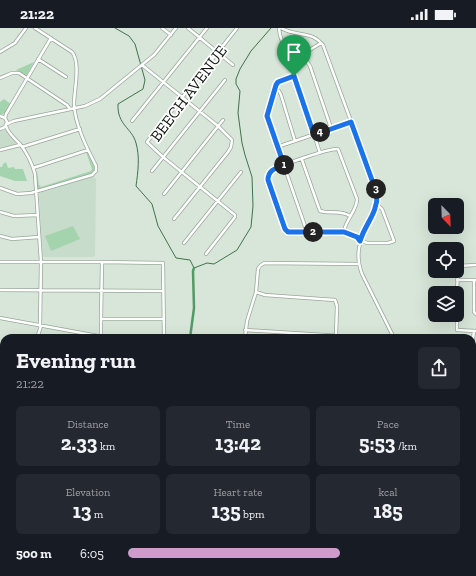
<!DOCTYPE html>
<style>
:root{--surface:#171b24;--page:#242831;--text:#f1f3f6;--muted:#9ea1a6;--accent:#cc9dcb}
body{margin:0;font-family:"Zilla Slab",serif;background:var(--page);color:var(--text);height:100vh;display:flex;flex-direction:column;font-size:15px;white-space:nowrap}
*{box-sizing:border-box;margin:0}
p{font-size:13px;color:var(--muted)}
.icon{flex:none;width:22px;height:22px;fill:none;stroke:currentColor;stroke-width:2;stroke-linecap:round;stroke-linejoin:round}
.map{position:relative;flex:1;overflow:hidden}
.panel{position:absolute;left:0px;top:306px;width:476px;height:242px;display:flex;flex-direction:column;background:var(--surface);border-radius:12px 12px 0 0;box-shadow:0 4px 16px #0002}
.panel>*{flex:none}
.needle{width:26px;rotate:157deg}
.buttons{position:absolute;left:428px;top:170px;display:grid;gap:8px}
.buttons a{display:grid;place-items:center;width:36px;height:36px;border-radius:6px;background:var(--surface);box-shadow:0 4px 16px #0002;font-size:20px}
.pin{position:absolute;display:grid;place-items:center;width:34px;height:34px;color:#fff;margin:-41px -17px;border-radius:50% 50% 50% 0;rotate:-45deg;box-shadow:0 0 4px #0007}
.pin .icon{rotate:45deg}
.km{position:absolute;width:20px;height:20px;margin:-10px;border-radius:50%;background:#222;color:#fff;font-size:11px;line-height:20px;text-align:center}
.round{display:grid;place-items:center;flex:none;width:42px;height:42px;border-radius:6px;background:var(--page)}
.overview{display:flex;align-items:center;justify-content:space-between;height:68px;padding:0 16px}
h1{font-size:22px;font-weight:800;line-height:30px}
.figures{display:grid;grid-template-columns:repeat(3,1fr);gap:6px;height:68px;padding:4px 16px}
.figures div{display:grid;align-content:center;border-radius:6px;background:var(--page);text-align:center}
.figures b{font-size:20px;font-weight:800}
.figures small{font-size:11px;font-weight:400}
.figures p{font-size:11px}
ul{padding:0 16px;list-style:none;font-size:13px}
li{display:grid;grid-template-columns:64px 48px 1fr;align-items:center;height:30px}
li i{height:10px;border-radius:5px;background:var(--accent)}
.status{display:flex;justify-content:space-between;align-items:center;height:28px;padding:0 20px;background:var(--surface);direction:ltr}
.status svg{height:11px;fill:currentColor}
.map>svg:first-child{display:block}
.built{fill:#c7dccb}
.green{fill:#a4d4ad}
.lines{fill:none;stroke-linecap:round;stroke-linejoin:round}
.stream{stroke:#3f734c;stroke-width:1}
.river{stroke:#529b65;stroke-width:2.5}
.minor-casing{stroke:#99a79b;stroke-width:4}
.minor{stroke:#fff;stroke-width:2.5}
.route-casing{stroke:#fff;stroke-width:8}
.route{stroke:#1a73e8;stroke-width:5}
.labels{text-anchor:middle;stroke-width:3.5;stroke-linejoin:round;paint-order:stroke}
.street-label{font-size:16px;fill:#121713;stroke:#fff}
</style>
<div class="status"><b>21:22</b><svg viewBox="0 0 49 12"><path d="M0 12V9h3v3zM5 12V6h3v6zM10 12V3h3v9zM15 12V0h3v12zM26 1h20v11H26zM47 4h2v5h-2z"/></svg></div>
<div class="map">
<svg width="476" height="548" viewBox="0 0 476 548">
<rect width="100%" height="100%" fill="#d7e6d9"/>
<path class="built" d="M2 101 7 103 21 119 0 123V102Z
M93 148 96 151 95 226 94 229H45L42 227 39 165Z"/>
<path class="green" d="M34 34 26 48 16 42Z
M4 71 11 76 5 85 0 87V74Z
M88 123 95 141V143L92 146 39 162 37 161 36 147 37 143 39 157 41 159 91 143 92 141 86 124Z
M6 134 8 140 14 139 15 141H23L27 153H15L0 148V139H2L3 136Z
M73 198 80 211 51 223 45 208Z
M472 382 476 385V472H472Z"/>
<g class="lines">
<path class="stream" d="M115 0 129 8 135 16 145 52 143 61 118 76C117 97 132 100 136 115 140 129 138 144 136 158L152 176 158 198 176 230 190 232 194 240 207 235 214 236 237 222 251 199 253 178 252 149 245 127 242 115 238 85 240 63 236 56V51L240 41 251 23 271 0"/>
<path class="river" d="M190 310 194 280 193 243 194 240
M156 544V548"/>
<g class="minor-casing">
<path id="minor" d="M162 0 171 7
M188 0 233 37
M279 0 280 7 292 42
M281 0C296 9 311 2 323 17L377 164V177L382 181 394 213 388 215H367L344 204 287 203 285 201 268 151 269 146 272 142C283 137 328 120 338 121L357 171C357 183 345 192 344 204
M0 24 15 15 26 0
M304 29 310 38 331 100
M38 31 66 49
M142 37 218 98 232 112 231 119 228 124 174 191
M294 48 278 54 276 57 267 88 307 204
M0 50 12 45H19L67 77 70 81
M274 61 279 63 281 67 295 113
M0 88 5 90 7 94 5 99 0 101
M5 90 6 86 51 10
M132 93 207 0
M7 96 14 93 85 78 100 71 154 27 176 0
M6 98C8 105 15 111 20 116 27 125 32 135 35 146L41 234 40 298
M22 119 80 101
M277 119 351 94
M0 122 20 117
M320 125 293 42 308 23 321 15
M302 132 320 183C330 186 341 182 350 188
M33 140 88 122
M152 143 225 52
M0 160 17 166 31 165 92 147 96 143V138C87 120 75 97 74 76 74 63 81 34 72 24L35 0
M164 166 223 92
M377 177C368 204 351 215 362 246L394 310
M0 184 14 188 38 187
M0 208 12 211 39 209
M184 215 241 144
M206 226 235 189V187L163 129 147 114 237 0
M0 234H102L101 291H163
M102 234 163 235 164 310
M457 252H476
M474 252V284L476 286
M0 262 163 263
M256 264 265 267 335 272 337 278 336 307
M457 265 458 238 476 237
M457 287V302L476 303
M0 290 109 310
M245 302 371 310
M101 309V291
M37 310 41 298
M245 310 247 293 256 264 258 241 260 238 264 235 358 236
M472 318 474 303
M472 345 476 346
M0 377 4 378
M0 417 4 411
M0 457H4
M0 500H4
M29 544 30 548
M113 544 114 548
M448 545H476"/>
</g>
<use href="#minor" class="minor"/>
</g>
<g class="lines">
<g class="route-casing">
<path id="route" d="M294 48 314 107 351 94 377 166C378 185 365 196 360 213L357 209 344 204H288L285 201 268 152C268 142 276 140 284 137L267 88 276 57 278 54Z"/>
</g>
<use href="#route" class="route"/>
</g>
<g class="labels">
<g class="street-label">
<text transform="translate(188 65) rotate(-53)" y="6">BEECH AVENUE</text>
</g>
</g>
</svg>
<div class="buttons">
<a><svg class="needle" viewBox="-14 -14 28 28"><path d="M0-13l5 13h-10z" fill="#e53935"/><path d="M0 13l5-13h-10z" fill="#9ea1a6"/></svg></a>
<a><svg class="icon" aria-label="locate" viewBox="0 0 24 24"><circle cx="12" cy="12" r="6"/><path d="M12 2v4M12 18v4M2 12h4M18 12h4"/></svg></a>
<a><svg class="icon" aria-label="layers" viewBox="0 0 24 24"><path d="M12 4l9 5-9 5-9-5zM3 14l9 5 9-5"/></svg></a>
</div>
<div class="pin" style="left:294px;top:48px;background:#1e9e55"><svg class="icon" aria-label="arrive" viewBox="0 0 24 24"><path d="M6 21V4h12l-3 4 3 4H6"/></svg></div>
<b class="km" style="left:284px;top:137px">1</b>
<b class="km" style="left:313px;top:204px">2</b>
<b class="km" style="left:376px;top:161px">3</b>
<b class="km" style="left:320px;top:104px">4</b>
<section class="panel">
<div class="overview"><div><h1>Evening run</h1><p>21:22</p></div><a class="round"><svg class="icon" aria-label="share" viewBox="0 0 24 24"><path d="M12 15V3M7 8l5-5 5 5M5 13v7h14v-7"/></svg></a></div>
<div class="figures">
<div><p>Distance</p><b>2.33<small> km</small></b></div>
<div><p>Time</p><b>13:42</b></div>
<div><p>Pace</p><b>5:53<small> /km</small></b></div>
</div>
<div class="figures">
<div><p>Elevation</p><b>13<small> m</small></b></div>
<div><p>Heart rate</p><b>135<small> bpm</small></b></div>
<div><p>kcal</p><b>185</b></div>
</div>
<ul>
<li><b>500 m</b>6:05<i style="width:64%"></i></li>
</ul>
</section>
</div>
